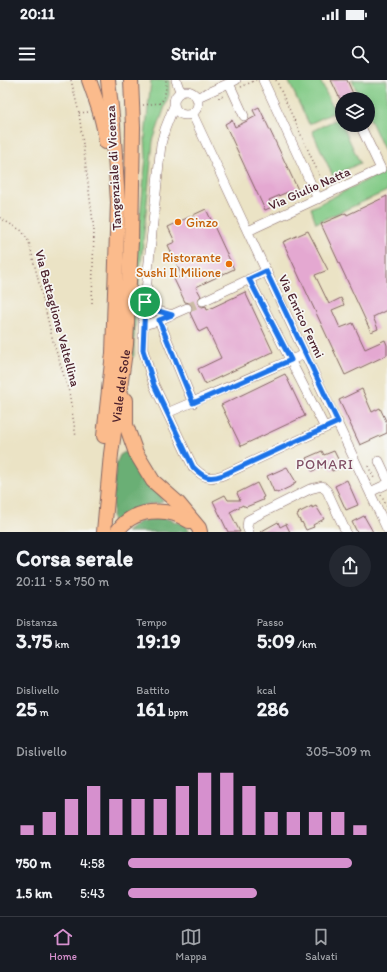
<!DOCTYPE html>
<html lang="it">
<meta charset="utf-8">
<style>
:root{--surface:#171b24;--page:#242831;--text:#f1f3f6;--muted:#9ea1a6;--line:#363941;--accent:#d690ce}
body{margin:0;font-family:Itim,sans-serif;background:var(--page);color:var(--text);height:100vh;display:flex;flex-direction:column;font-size:15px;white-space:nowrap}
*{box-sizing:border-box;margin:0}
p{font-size:13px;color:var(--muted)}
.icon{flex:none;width:22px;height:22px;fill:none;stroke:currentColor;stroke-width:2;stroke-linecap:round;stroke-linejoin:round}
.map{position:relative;height:452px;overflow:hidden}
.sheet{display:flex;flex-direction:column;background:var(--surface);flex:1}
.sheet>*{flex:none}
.buttons{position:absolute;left:335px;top:12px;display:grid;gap:8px}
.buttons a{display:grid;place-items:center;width:40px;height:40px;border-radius:50%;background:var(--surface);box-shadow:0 2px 6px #0003;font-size:20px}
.pin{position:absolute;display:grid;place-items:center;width:34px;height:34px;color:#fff;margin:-17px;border:2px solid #fff;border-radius:50%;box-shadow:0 1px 4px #0007}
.round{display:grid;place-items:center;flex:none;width:42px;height:42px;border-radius:21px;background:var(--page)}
.head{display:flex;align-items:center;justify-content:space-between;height:68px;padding:0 16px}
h1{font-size:22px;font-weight:700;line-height:30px}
.metrics{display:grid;grid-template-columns:repeat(3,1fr);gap:6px;height:68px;padding:4px 16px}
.metrics div{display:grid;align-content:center}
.metrics b{font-size:20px;font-weight:700}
.metrics small{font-size:11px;font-weight:400}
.metrics p{font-size:11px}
.chart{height:112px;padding:8px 16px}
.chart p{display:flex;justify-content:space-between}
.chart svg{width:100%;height:72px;margin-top:4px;stroke:var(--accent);stroke-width:6}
ul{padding:0 16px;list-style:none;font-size:13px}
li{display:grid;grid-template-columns:64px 48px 1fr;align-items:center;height:30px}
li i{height:10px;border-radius:5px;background:var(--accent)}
.status{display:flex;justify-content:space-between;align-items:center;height:28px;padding:0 20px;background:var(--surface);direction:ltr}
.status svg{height:11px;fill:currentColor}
header{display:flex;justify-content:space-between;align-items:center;height:52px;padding:0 16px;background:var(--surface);font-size:18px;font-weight:700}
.dock{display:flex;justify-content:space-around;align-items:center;height:56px;border-top:1px solid var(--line);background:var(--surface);font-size:11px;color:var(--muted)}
.dock a{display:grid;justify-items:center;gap:2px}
.dock .active{color:var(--accent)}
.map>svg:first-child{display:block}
.green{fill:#83cb87;stroke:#667559}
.forest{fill:#6aaf74;stroke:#5a6750}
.building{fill:#e4a8d1}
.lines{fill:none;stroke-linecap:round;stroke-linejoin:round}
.minor-tunnel{stroke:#cbbca6;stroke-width:9;stroke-dasharray:9 4.5;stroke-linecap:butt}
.minor-casing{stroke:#826461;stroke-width:10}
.highway-casing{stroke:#826461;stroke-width:16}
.path{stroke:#826461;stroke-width:1.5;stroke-dasharray:1 3;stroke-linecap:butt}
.minor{stroke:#fff;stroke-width:9}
.highway{stroke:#fbbb8c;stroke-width:14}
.route-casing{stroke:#fff;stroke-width:8}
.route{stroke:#1a73e8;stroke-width:5}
.food-dot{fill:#e8710a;stroke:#f6f6f2;stroke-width:1.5}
.labels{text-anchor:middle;stroke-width:3.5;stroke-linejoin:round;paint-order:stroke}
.street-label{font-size:13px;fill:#4a1f2b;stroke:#f6f6f2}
.food-label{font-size:13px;fill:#c56008;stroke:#f6f6f2;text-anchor:start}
.neighbourhood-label{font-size:14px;letter-spacing:1px;fill:#804f65;stroke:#f6f6f2}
</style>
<div class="status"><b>20:11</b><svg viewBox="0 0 49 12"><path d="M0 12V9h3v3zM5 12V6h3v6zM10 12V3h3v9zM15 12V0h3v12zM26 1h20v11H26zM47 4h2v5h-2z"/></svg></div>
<header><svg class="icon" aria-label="menu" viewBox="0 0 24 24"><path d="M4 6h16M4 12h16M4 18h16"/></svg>Stridr<svg class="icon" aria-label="search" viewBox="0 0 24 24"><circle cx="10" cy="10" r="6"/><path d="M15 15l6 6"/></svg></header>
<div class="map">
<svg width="387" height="452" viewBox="0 0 387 452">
<rect width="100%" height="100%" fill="#f6f6f2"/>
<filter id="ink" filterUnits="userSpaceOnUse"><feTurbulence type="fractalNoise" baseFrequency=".025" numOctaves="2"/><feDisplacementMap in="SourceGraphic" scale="8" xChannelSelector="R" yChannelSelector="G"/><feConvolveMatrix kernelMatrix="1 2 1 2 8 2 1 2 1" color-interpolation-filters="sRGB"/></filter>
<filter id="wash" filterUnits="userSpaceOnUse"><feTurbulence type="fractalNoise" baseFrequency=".012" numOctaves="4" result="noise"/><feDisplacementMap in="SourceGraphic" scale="16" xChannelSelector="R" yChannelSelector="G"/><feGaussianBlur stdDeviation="0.9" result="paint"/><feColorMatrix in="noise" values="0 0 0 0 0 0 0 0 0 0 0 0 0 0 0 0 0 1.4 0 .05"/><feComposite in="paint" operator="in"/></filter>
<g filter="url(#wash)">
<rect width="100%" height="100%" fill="#ebe3c5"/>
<path class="green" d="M151 0H169V15L153 61 136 234 134 259V276L130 278 129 251 146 77 145 57Z
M288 0H320L335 32 309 44Z
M352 0H387V76L368 35V19H360Z
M339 38 360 83 333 96 312 51Z
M387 90V111L316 143 311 128Z"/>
<path class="forest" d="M125 372 129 374 136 388 161 415 163 421 160 423C139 425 133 429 117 443L113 441 112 437 116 384 120 375Z
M161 437 186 445 190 452H126L139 442Z"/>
<g id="blocks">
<path class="building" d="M331 0H347L354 16 348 19H340Z
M259 27 300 114 293 117 290 111 269 120 272 127 265 130 225 44 232 40 235 47 247 41 256 36 253 30Z
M387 116V230L373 237 378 249 371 252 321 144 346 133 347 135Z
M206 129 234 189 196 207 201 216 197 220 198 224 202 227 206 226 207 230 245 212 273 272 205 304 198 289 221 278 207 248 199 252 190 233 193 229 192 225 190 223 185 222 174 199 182 196 168 165 175 162 168 147Z
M308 151 328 190 315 195 329 224 341 218 344 225 332 230 340 248 353 243 365 269 385 260 387 265V275L345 295 283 162Z
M285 294 305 336 241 366 221 325Z
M362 309 372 332 380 328 387 343V353L360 365 339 320Z
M322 371 324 375 334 371 342 387 332 391 329 384 312 391 306 378Z
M287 387 296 402 294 403V405L277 413 276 411 274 412 267 396Z
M347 400 358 425 346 430 335 406Z
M257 403 264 417 262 418 263 420 246 427 245 426H243V425L230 432 240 452H228L213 421 225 415 228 420H240L237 413Z
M312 426V428L316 426 324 439 313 445 314 447 306 450 302 442 301 443 297 435 299 434 298 433Z
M364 436 373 452H357L352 442Z
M278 442 280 447 286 444 290 452H260Z"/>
</g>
</g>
<g filter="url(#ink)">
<use href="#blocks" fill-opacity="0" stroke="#826461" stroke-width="1"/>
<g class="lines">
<path class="minor-tunnel" d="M187 228 203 221"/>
<g class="minor-casing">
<path id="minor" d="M176 0 180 11
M263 0 318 119
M229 3 244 36
M174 23a12 12 0 1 1 24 0a12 12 0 1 1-24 0Z
M198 17 236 0
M174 26 165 49 161 64 143 240V270L154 305 193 387C204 398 209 400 223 395L338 342
M192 33 387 449
M248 151 381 89 360 45
M249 199 325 348
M203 221 267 191
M145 223 148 228 172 235
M159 240 193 323
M143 245 155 242 187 228
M167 333 305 274
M379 381 387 398
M370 412 387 404
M249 452 247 447 248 440 310 409 322 406 327 411 346 452"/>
</g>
<g class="highway-casing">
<g id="highway">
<path d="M89 0C96 20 104 41 106 62"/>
<path d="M126 320V345L136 373 153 401 178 423 199 448 200 452"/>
<path d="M104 356 113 273 118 122 113 45 108 0"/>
<path id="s1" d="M104 452 111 374 126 264 131 160 133 47 131 0"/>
<path d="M117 452C132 428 167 426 189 441"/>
</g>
</g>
<path class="path" d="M71 0 79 33 94 150 92 223
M276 0 323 103 326 106
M241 7 256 0
M219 17V18L225 15
M143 25 160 23C166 17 166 8 166 0
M79 33 89 32
M0 138 22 151 29 162 53 261 69 312 76 357
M368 386 375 400
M381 415 387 427"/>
<use href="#minor" class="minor"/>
<use href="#highway" class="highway"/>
</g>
</g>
<g class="lines" filter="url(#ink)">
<g class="route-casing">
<path id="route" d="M266 191 338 342 223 395C209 400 204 398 193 387L154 305 143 270 145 222 148 228 172 235 159 240 193 323 291 280 249 199Z"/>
</g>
<use href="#route" class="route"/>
</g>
<g class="food-dot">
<circle cx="178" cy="142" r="4"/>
<circle cx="229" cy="184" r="4"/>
</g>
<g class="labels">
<g class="street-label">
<text transform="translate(113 88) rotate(-93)" y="5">Tangenziale di Vicenza</text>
<text transform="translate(309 108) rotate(-24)" y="5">Via Giulio Natta</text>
<text transform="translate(302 236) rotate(65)" y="5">Via Enrico Fermi</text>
<text transform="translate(58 238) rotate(75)" y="5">Via Battaglione Valtellina</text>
<text dy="5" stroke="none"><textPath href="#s1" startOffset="147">Viale del Sole</textPath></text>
</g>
<g class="food-label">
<text x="186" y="147">Ginzo</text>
<text x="221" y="182" text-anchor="end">Ristorante<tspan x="221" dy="15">Sushi Il Milione</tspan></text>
</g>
<g class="neighbourhood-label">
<text x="325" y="389">POMARI</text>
</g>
</g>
</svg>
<div class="buttons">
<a><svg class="icon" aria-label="layers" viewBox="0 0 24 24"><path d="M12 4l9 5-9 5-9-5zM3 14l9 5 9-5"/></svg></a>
</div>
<div class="pin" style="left:145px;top:222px;background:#1e9e55"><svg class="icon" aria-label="arrive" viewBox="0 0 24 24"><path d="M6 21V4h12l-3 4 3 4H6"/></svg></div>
</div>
<section class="sheet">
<div class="head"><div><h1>Corsa serale</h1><p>20:11 · 5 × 750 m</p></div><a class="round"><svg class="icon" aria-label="share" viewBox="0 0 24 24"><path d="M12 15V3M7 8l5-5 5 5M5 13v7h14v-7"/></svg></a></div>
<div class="metrics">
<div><p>Distanza</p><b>3.75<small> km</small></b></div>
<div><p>Tempo</p><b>19:19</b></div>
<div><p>Passo</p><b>5:09<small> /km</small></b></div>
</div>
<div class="metrics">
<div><p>Dislivello</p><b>25<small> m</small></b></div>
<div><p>Battito</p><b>161<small> bpm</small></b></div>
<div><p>kcal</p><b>286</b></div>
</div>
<div class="chart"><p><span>Dislivello</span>305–309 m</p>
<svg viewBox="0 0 160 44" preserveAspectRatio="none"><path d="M5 44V38M15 44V30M25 44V22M35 44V14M45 44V22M55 44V22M65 44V22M75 44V14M85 44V6M95 44V6M105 44V14M115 44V30M125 44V30M135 44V30M145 44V30M155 44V38"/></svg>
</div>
<ul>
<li><b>750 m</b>4:58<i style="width:92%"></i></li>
<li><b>1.5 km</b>5:43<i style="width:53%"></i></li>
</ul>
</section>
<nav class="dock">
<a class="active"><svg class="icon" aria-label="home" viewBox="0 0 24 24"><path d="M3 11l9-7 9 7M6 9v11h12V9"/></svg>Home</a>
<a><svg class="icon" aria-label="map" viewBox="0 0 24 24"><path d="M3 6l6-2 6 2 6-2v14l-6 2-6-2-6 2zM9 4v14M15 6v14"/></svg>Mappa</a>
<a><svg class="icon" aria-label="saved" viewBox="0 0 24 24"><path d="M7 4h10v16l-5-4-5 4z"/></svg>Salvati</a>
</nav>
